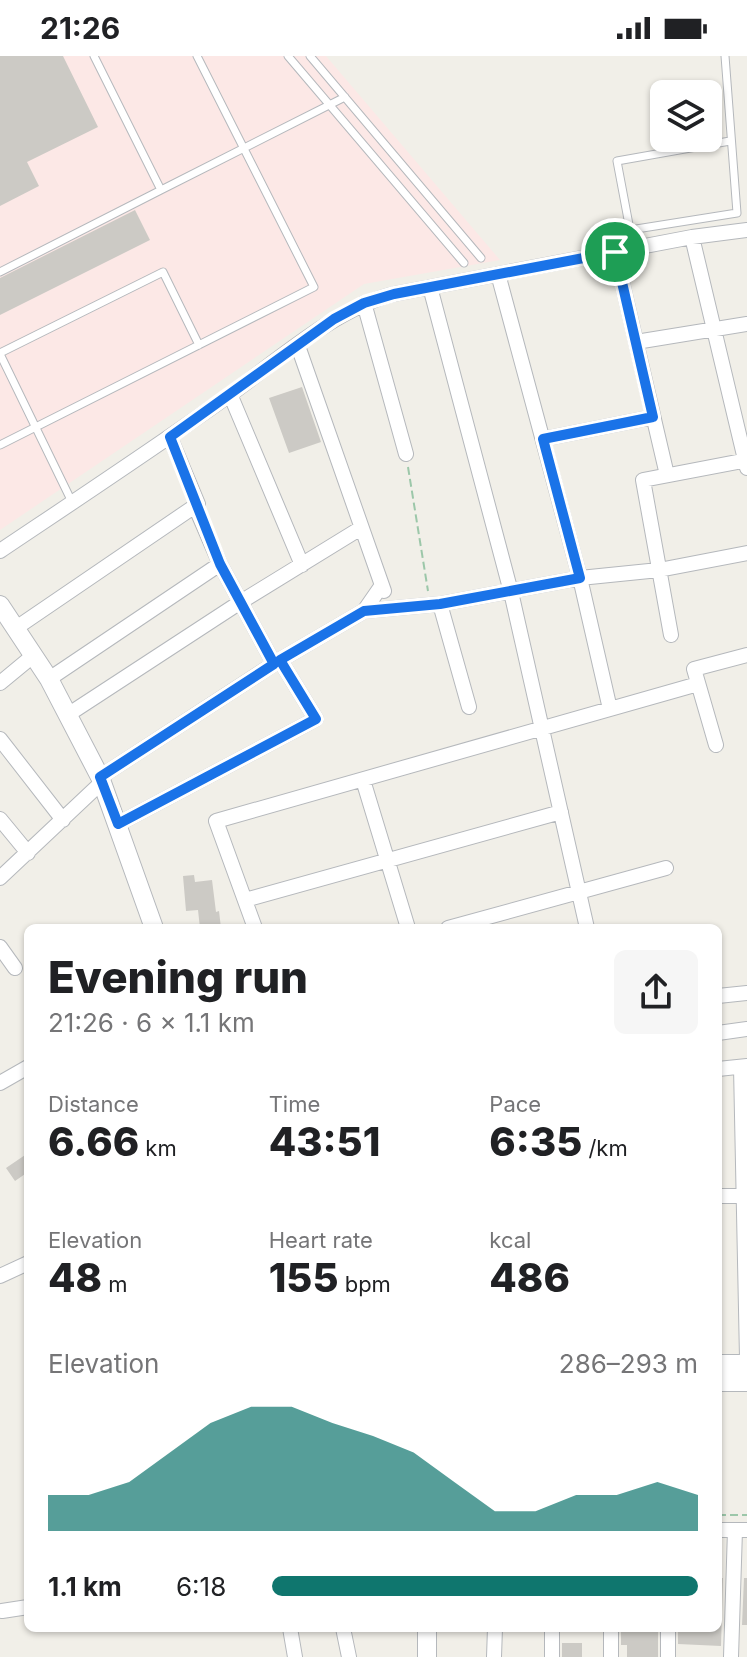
<!DOCTYPE html>
<meta charset="utf-8">
<style>
:root{--surface:#fff;--page:#f6f6f6;--text:#202124;--muted:#757577;--accent:#0f766e}
body{margin:0;font-family:Inter,sans-serif;background:var(--page);color:var(--text);height:100vh;display:flex;flex-direction:column;font-size:30px;white-space:nowrap}
*{box-sizing:border-box;margin:0}
p{font-size:26px;color:var(--muted)}
.icon{flex:none;width:44px;height:44px;fill:none;stroke:currentColor;stroke-width:2;stroke-linecap:round;stroke-linejoin:round}
.map{position:relative;flex:1;overflow:hidden}
.details{position:absolute;left:24px;top:868px;width:698px;height:708px;display:flex;flex-direction:column;background:var(--surface);border-radius:12px;box-shadow:0 2px 6px #0004}
.details>*{flex:none}
.buttons{position:absolute;left:650px;top:24px;display:grid;gap:16px}
.buttons a{display:grid;place-items:center;width:72px;height:72px;border-radius:12px;background:var(--surface);box-shadow:0 2px 6px #0004;font-size:40px}
.pin{position:absolute;display:grid;place-items:center;width:68px;height:68px;color:#fff;margin:-34px;border:4px solid #fff;border-radius:50%;box-shadow:0 2px 8px #0007}
.round{display:grid;place-items:center;flex:none;width:84px;height:84px;border-radius:12px;background:var(--page)}
.headline{display:flex;align-items:center;justify-content:space-between;height:136px;padding:0 24px}
h1{font-size:44px;font-weight:800;line-height:60px}
.metrics{display:grid;grid-template-columns:repeat(3,1fr);gap:12px;height:136px;padding:8px 24px}
.metrics div{display:grid;align-content:center}
.metrics b{font-size:40px;font-weight:800}
.metrics small{font-size:22px;font-weight:400}
.metrics p{font-size:22px}
.chart{height:224px;padding:16px 24px}
.chart p{display:flex;justify-content:space-between}
.chart svg{width:100%;height:144px;margin-top:8px;fill:var(--accent);opacity:.7}
ul{padding:0 24px;list-style:none;font-size:26px}
li{display:grid;grid-template-columns:128px 96px 1fr;align-items:center;height:60px}
li i{height:20px;border-radius:10px;background:var(--accent)}
.status{display:flex;justify-content:space-between;align-items:center;height:56px;padding:0 40px;background:var(--surface);direction:ltr}
.status svg{height:22px;fill:currentColor}
.map>svg:first-child{display:block}
.medical{fill:#fce8e6}
.building{fill:#cccac5}
.lines{fill:none;stroke-linecap:round;stroke-linejoin:round}
.service-casing{stroke:#b5b8bc;stroke-width:9}
.minor-casing{stroke:#b5b8bc;stroke-width:16}
.tertiary-casing{stroke:#b5b8bc;stroke-width:20}
.path{stroke:#9cc7a9;stroke-width:2;stroke-dasharray:8 4;stroke-linecap:butt}
.service{stroke:#fff;stroke-width:7}
.minor{stroke:#fff;stroke-width:14}
.tertiary{stroke:#fff;stroke-width:18}
.route-casing{stroke:#fff;stroke-width:16}
.route{stroke:#1a73e8;stroke-width:10}
</style>
<div class="status"><b>21:26</b><svg viewBox="0 0 49 12"><path d="M0 12V9h3v3zM5 12V6h3v6zM10 12V3h3v9zM15 12V0h3v12zM26 1h20v11H26zM47 4h2v5h-2z"/></svg></div>
<div class="map">
<svg width="747" height="1601" viewBox="0 0 747 1601">
<rect width="100%" height="100%" fill="#f1efe8"/>
<path class="medical" d="M0 0H326L500 204 364 228 0 474Z"/>
<path class="building" d="M0 0H63L98 71 27 106 39 130 0 150Z
M135 154 150 184 0 259V222Z
M302 331 321 386 289 397 269 342Z
M194 819 195 826 212 824 216 856 219 855 221 872H200L198 854 186 855 183 820Z
M28 1097V1116L15 1125 6 1112Z
M718 1522H723L721 1590 678 1588V1572H718Z
M744 1522H747V1569H742Z
M621 1572H658V1601H627V1589H621Z
M562 1587H582V1601H562Z"/>
<g class="lines">
<g class="service-casing">
<path id="service" d="M288 0 464 207
M310 0 481 202
M725 0 737 157 630 174 617 105 730 85
M161 134 345 41
M0 216 161 134 94 0
M0 297 163 216 199 289
M0 298 72 446
M0 389 314 231 197 0"/>
</g>
<g class="minor-casing">
<path id="minor" d="M692 181 747 412
M615 196 667 419
M498 218 580 522 610 653
M430 231 511 536 587 872
M364 247 406 398
M636 286 747 268
M298 290 384 535
M230 338 302 509
M543 383 653 361
M195 450 220 508 274 608
M0 495C76 444 153 393 228 340 277 305 336 252 394 238L692 181 747 174
M440 548 469 651
M364 555 440 548 580 522 659 514 747 497
M16 572 198 448 170 381
M671 579 643 424 747 404
M49 623 220 508
M0 627 34 599
M69 658 239 547 361 472
M0 683 63 764
M716 689 694 613 747 599
M100 721 280 604 364 555 382 529
M363 724 408 872
M0 763 28 797
M118 768 316 663 280 604
M0 822 102 726
M245 844 561 756
M255 872 216 765 698 628
M448 872 666 812
M0 891 15 912
M718 940 747 937
M718 977 747 973
M741 1011 747 1302
M718 1013 747 1010
M0 1027 28 1011
M718 1140H747
M0 1220 28 1207
M718 1474H747
M2 1555 28 1551
M290 1572 295 1601
M343 1572 349 1601
M494 1601 495 1572
M552 1601V1572
M611 1601V1572
M668 1601V1572
M731 1601 735 1474"/>
</g>
<g class="tertiary-casing">
<path id="tertiary" d="M0 549 49 623 100 721 154 872
M718 1308H747
M718 1326H747
M427 1572V1601"/>
</g>
<path class="path" d="M408 411 428 535
M718 1459H747"/>
<use href="#service" class="service"/>
<use href="#minor" class="minor"/>
<use href="#tertiary" class="tertiary"/>
</g>
<g class="lines">
<g class="route-casing">
<path id="route" d="M615 196 653 361 543 383 580 522 440 548 364 555 280 604 316 663 118 768 100 721 274 608 220 508 170 381 334 263 364 247 394 238Z"/>
</g>
<use href="#route" class="route"/>
</g>
</svg>
<div class="buttons">
<a><svg class="icon" aria-label="layers" viewBox="0 0 24 24"><path d="M12 4l9 5-9 5-9-5zM3 14l9 5 9-5"/></svg></a>
</div>
<div class="pin" style="left:615px;top:196px;background:#1e9e55"><svg class="icon" aria-label="arrive" viewBox="0 0 24 24"><path d="M6 21V4h12l-3 4 3 4H6"/></svg></div>
<section class="details">
<div class="headline"><div><h1>Evening run</h1><p>21:26 · 6 × 1.1 km</p></div><a class="round"><svg class="icon" aria-label="share" viewBox="0 0 24 24"><path d="M12 15V3M7 8l5-5 5 5M5 13v7h14v-7"/></svg></a></div>
<div class="metrics">
<div><p>Distance</p><b>6.66<small> km</small></b></div>
<div><p>Time</p><b>43:51</b></div>
<div><p>Pace</p><b>6:35<small> /km</small></b></div>
</div>
<div class="metrics">
<div><p>Elevation</p><b>48<small> m</small></b></div>
<div><p>Heart rate</p><b>155<small> bpm</small></b></div>
<div><p>kcal</p><b>486</b></div>
</div>
<div class="chart"><p><span>Elevation</span>286–293 m</p>
<svg viewBox="0 0 160 44" preserveAspectRatio="none"><path d="M0 44V33L10 33L20 29L30 20L40 11L50 6L60 6L70 11L80 15L90 20L100 29L110 38L120 38L130 33L140 33L150 29L160 33V44z"/></svg>
</div>
<ul>
<li><b>1.1 km</b>6:18<i style="width:100%"></i></li>
</ul>
</section>
</div>
